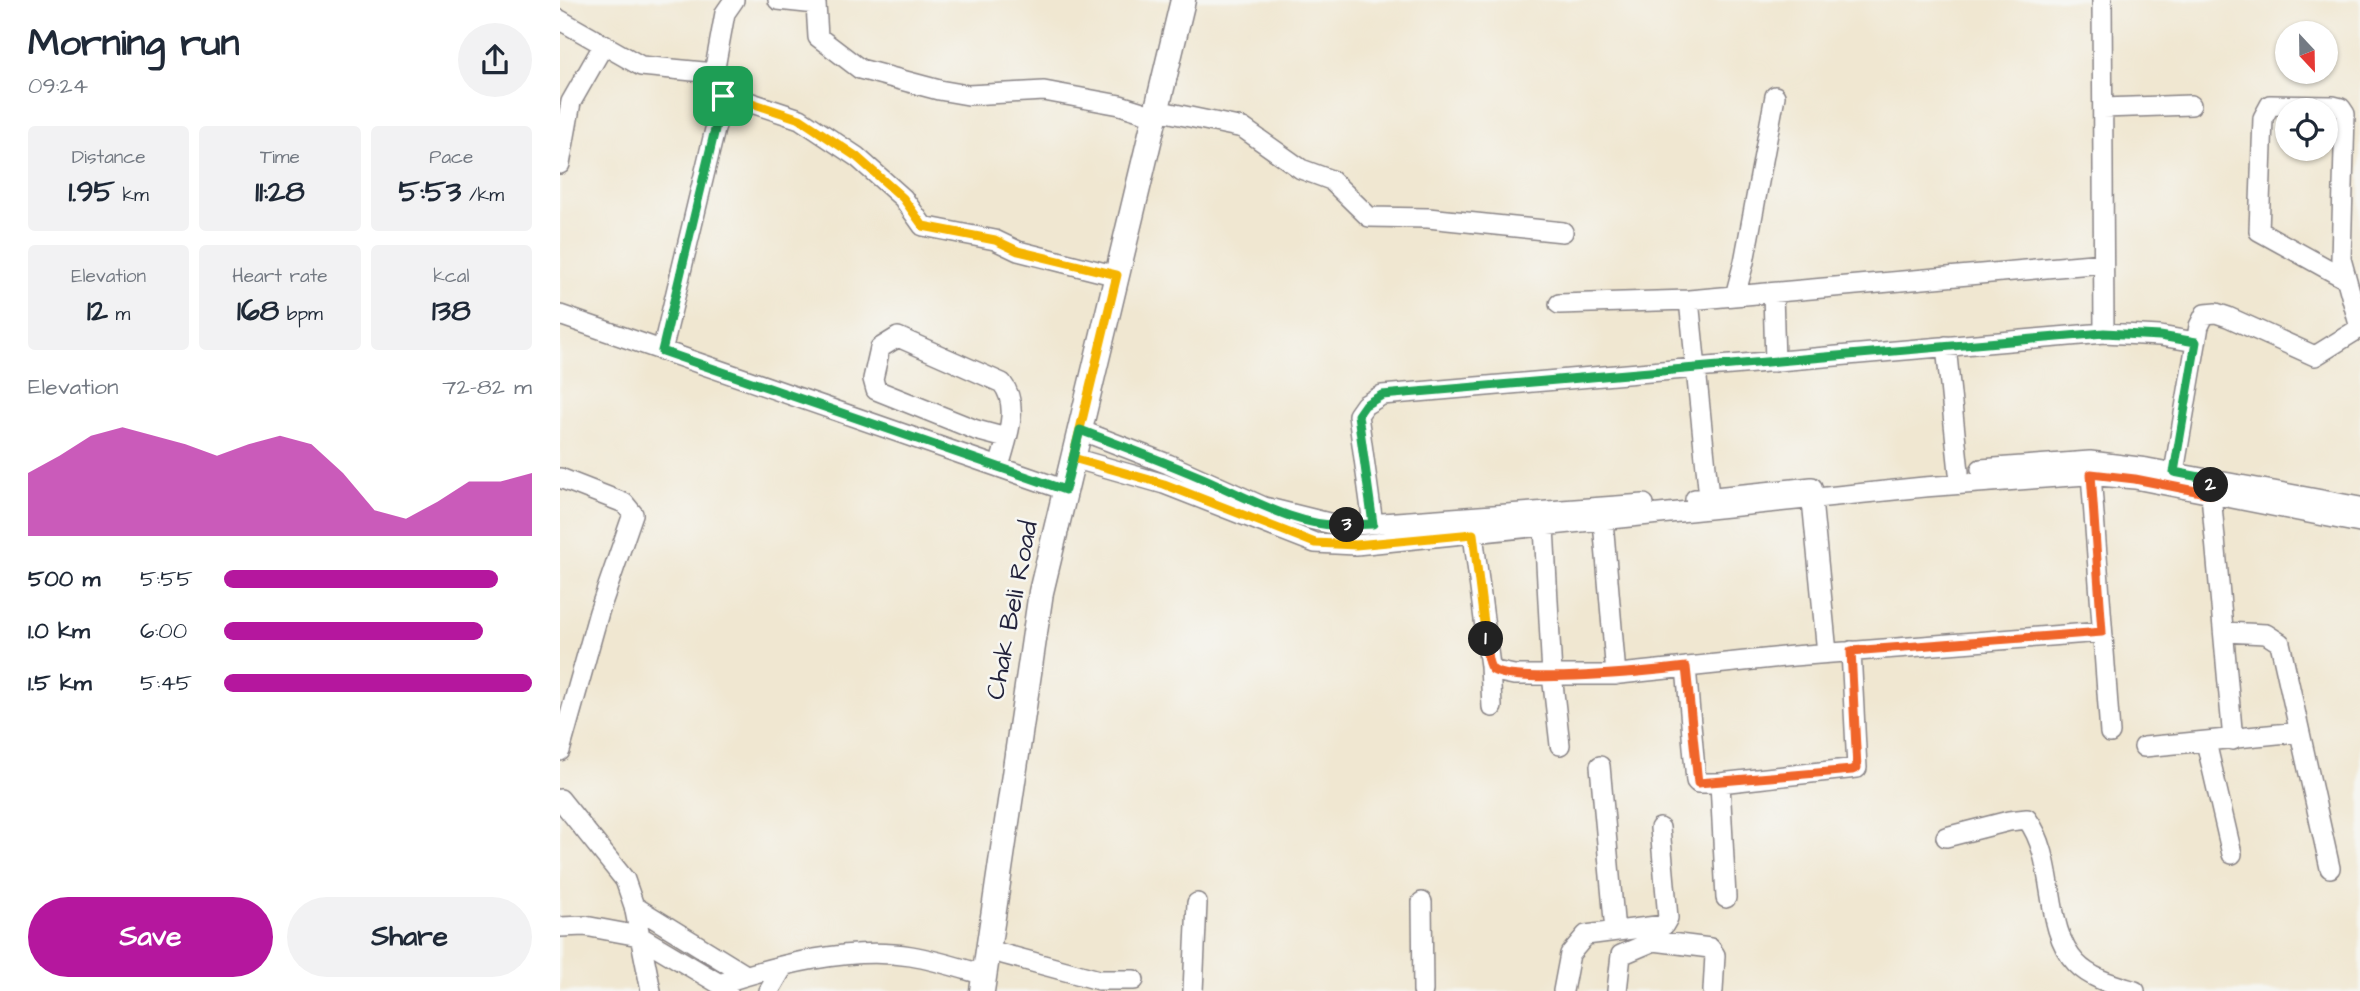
<!DOCTYPE html>
<meta charset="utf-8">
<style>
:root{--surface:#fff;--page:#f2f2f3;--text:#1f2937;--muted:#747a83;--accent:#b5179e}
body{margin:0;font-family:"Architects Daughter",sans-serif;background:var(--page);color:var(--text);height:100vh;display:flex;flex-direction:column;font-size:26px;white-space:nowrap}
*{box-sizing:border-box;margin:0}
p{font-size:23px;color:var(--muted)}
.icon{flex:none;width:38px;height:38px;fill:none;stroke:currentColor;stroke-width:2;stroke-linecap:round;stroke-linejoin:round}
.map{position:relative;flex:1;overflow:hidden}
.sheet{display:flex;flex-direction:column;background:var(--surface);width:560px}
.sheet>*{flex:none}
.needle{width:46px;rotate:158deg}
.buttons{position:absolute;left:1715px;top:21px;display:grid;gap:14px}
.buttons a{display:grid;place-items:center;width:63px;height:63px;border-radius:50%;background:var(--surface);box-shadow:0 2px 5px #0004;font-size:35px}
.pin{position:absolute;display:grid;place-items:center;width:60px;height:60px;color:#fff;margin:-30px;border-radius:14px;box-shadow:0 4px 10px #0006}
.km{position:absolute;width:35px;height:35px;margin:-18px;border-radius:50%;background:#222;color:#fff;font-size:19px;line-height:35px;text-align:center}
.round{display:grid;place-items:center;flex:none;width:74px;height:74px;border-radius:37px;background:var(--page)}
.summary{display:flex;align-items:center;justify-content:space-between;height:119px;padding:0 28px}
h1{font-size:38px;font-weight:700;line-height:52px}
.metrics{display:grid;grid-template-columns:repeat(3,1fr);gap:10px;height:119px;padding:7px 28px}
.metrics div{display:grid;align-content:center;border-radius:7px;background:var(--page);text-align:center}
.metrics b{font-size:30px;font-weight:700}
.metrics small{font-size:19px;font-weight:400}
.metrics p{font-size:19px}
.chart{height:196px;padding:14px 28px}
.chart p{display:flex;justify-content:space-between}
.chart svg{width:100%;height:126px;margin-top:7px;fill:var(--accent);opacity:.7}
.primary-button{display:flex;gap:14px;margin-top:auto;padding:14px 28px}
.primary-button a{flex:1;height:80px;border-radius:42px;background:var(--accent);color:#fff;font-size:28px;font-weight:700;line-height:80px;text-align:center}
.primary-button a+a{background:var(--page);color:var(--text)}
ul{padding:0 28px;list-style:none;font-size:23px}
li{display:grid;grid-template-columns:112px 84px 1fr;align-items:center;height:52px}
li i{height:18px;border-radius:9px;background:var(--accent)}
main{display:flex;flex:1;min-height:0}
.map>svg:first-child{display:block}
.lines{fill:none;stroke-linecap:round;stroke-linejoin:round}
.minor-casing{stroke:#898486;stroke-width:22}
.major-casing{stroke:#898486;stroke-width:27}
.minor{stroke:#fff;stroke-width:19}
.major{stroke:#fff;stroke-width:24}
.split-1-casing{stroke:#fff;stroke-width:14}
.split-2-casing{stroke:#fff;stroke-width:14}
.split-3-casing{stroke:#fff;stroke-width:14}
.split-4-casing{stroke:#fff;stroke-width:14}
.split-1{stroke:#f5b400;stroke-width:9}
.split-2{stroke:#f0652b;stroke-width:9}
.split-3{stroke:#22a559;stroke-width:9}
.split-4{stroke:#22a559;stroke-width:9}
.labels{text-anchor:middle;stroke-width:5;stroke-linejoin:round;paint-order:stroke}
.street-label{font-size:26px;fill:#22223b;stroke:#f6f6f2}
</style>
<main>
<section class="sheet">
<div class="summary"><div><h1>Morning run</h1><p>09:24</p></div><a class="round"><svg class="icon" aria-label="share" viewBox="0 0 24 24"><path d="M12 15V3M7 8l5-5 5 5M5 13v7h14v-7"/></svg></a></div>
<div class="metrics">
<div><p>Distance</p><b>1.95<small> km</small></b></div>
<div><p>Time</p><b>11:28</b></div>
<div><p>Pace</p><b>5:53<small> /km</small></b></div>
</div>
<div class="metrics">
<div><p>Elevation</p><b>12<small> m</small></b></div>
<div><p>Heart rate</p><b>168<small> bpm</small></b></div>
<div><p>kcal</p><b>138</b></div>
</div>
<div class="chart"><p><span>Elevation</span>72–82 m</p>
<svg viewBox="0 0 160 44" preserveAspectRatio="none"><path d="M0 44V22L10 16L20 9L30 6L40 9L50 12L60 16L70 12L80 9L90 12L100 22L110 35L120 38L130 32L140 25L150 25L160 22V44z"/></svg>
</div>
<ul>
<li><b>500 m</b>5:55<i style="width:89%"></i></li>
<li><b>1.0 km</b>6:00<i style="width:84%"></i></li>
<li><b>1.5 km</b>5:45<i style="width:100%"></i></li>
</ul>
<div class="primary-button"><a>Save</a><a>Share</a></div>
</section>
<div class="map">
<svg width="1800" height="991" viewBox="0 0 1800 991">
<rect width="100%" height="100%" fill="#f6f6f2"/>
<filter id="ink" filterUnits="userSpaceOnUse"><feTurbulence type="fractalNoise" baseFrequency=".0143" numOctaves="2"/><feDisplacementMap in="SourceGraphic" scale="14" xChannelSelector="R" yChannelSelector="G"/><feConvolveMatrix kernelMatrix="1 2 1 2 8 2 1 2 1" color-interpolation-filters="sRGB"/></filter>
<filter id="wash" filterUnits="userSpaceOnUse"><feTurbulence type="fractalNoise" baseFrequency=".00686" numOctaves="4" result="noise"/><feDisplacementMap in="SourceGraphic" scale="28" xChannelSelector="R" yChannelSelector="G"/><feGaussianBlur stdDeviation="1.57" result="paint"/><feColorMatrix in="noise" values="0 0 0 0 0 0 0 0 0 0 0 0 0 0 0 0 0 1.4 0 .05"/><feComposite in="paint" operator="in"/></filter>
<g filter="url(#wash)">
<rect width="100%" height="100%" fill="#f0e7d1"/>
</g>
<g filter="url(#ink)">
<g class="lines">
<g class="minor-casing">
<path id="minor" d="M218 0 256 4 258 37 300 69 379 90 408 95 484 91 560 105 595 116
M1542 0 1544 333
M0 20 81 66 154 73 163 96 102 351
M154 73 165 13 174 0
M162 93 240 119 297 157 343 198 363 226 435 240 458 251 557 276
M1543 108 1631 105
M596 110 683 128 741 169 771 180 809 217 868 218 1003 232
M0 164 11 102 43 46
M1784 278 1699 231 1703 118 1710 105 1773 106 1781 108 1785 114 1781 259 1800 328
M1213 293 1215 362
M1175 296 1184 262 1215 96
M1129 300 1149 497
M999 304 1129 300 1543 263
M0 315 505 490
M1386 346 1399 472
M520 430 608 464 704 507 781 526 1084 504
M513 458 604 484 755 543 796 545 1364 487 1526 475 1575 479 1800 523
M439 467C446 440 461 407 442 383L338 337 320 348 313 379 316 390 416 430 446 438
M1421 469 1530 461 1587 468 1800 507
M1614 472 1639 326 1645 314 1656 313 1668 317 1755 356 1800 328
M1531 474 1550 733
M0 478 64 503 73 514 39 612 0 751
M1650 483 1673 740
M1135 499 1252 487
M1252 500 1267 653
M1043 521 1056 675
M813 524 798 415 805 405 822 395 1544 333 1600 336 1636 342
M984 527 992 675 1000 745
M913 534 930 666 935 671 954 675H1050L1233 656 1542 632
M1664 632 1706 634 1720 643 1770 868
M930 666 932 707
M1126 667 1136 781 1138 783H1160L1297 768 1291 651
M1646 742 1672 854
M1584 747 1739 732
M1040 766 1055 931
M1160 783 1166 898
M0 799 65 880 74 906 91 991
M1386 837 1449 821 1467 819C1498 860 1482 927 1516 963 1531 979 1555 985 1575 991
M862 902 863 991
M74 906 186 975
M0 927 25 926 79 936 168 989
M428 950 539 980H574
M159 984C217 965 289 946 351 956 376 960 400 968 424 975
M209 991 223 967
M633 991 637 903
M1003 991 1010 954 1026 935 1104 925 1108 918 1100 828
M1057 991 1061 955 1094 941 1150 948 1155 955 1153 991"/>
</g>
<g class="major-casing">
<path id="major" d="M422 991 481 592 623 0"/>
</g>
<use href="#minor" class="minor"/>
<use href="#major" class="major"/>
</g>
</g>
<g class="lines" filter="url(#ink)">
<g class="split-1-casing">
<path id="split-1" d="M163 96 162 93 240 119 297 157 343 198 363 226 435 240 458 251 557 275 513 458 604 484 755 543 796 545 913 534 926 639"/>
</g>
<g class="split-2-casing">
<path id="split-2" d="M926 639C927 648 926 664 933 670 956 685 1094 671 1126 667L1138 783 1292 770 1297 768 1291 651 1542 632 1531 474 1575 479 1651 494V485"/>
</g>
<g class="split-3-casing">
<path id="split-3" d="M787 525 813 524 798 415 805 405 822 395 1544 333 1600 336 1636 342 1614 472 1650 479 1651 485"/>
</g>
<g class="split-4-casing">
<path id="split-4" d="M163 96 102 351 505 490 520 430C560 445 600 460 640 477 683 495 739 529 787 525"/>
</g>
<use href="#split-1" class="split-1"/>
<use href="#split-2" class="split-2"/>
<use href="#split-3" class="split-3"/>
<use href="#split-4" class="split-4"/>
</g>
<g class="labels">
<g class="street-label">
<text transform="translate(451 610) rotate(-79)" y="9">Chak Beli Road</text>
</g>
</g>
</svg>
<div class="buttons">
<a><svg class="needle" viewBox="-14 -14 28 28"><path d="M0-13l5 13h-10z" fill="#e53935"/><path d="M0 13l5-13h-10z" fill="#747a83"/></svg></a>
<a><svg class="icon" aria-label="locate" viewBox="0 0 24 24"><circle cx="12" cy="12" r="6"/><path d="M12 2v4M12 18v4M2 12h4M18 12h4"/></svg></a>
</div>
<div class="pin" style="left:163px;top:96px;background:#1e9e55"><svg class="icon" aria-label="arrive" viewBox="0 0 24 24"><path d="M6 21V4h12l-3 4 3 4H6"/></svg></div>
<b class="km" style="left:926px;top:639px">1</b>
<b class="km" style="left:1651px;top:485px">2</b>
<b class="km" style="left:787px;top:525px">3</b>
</div>
</main>
